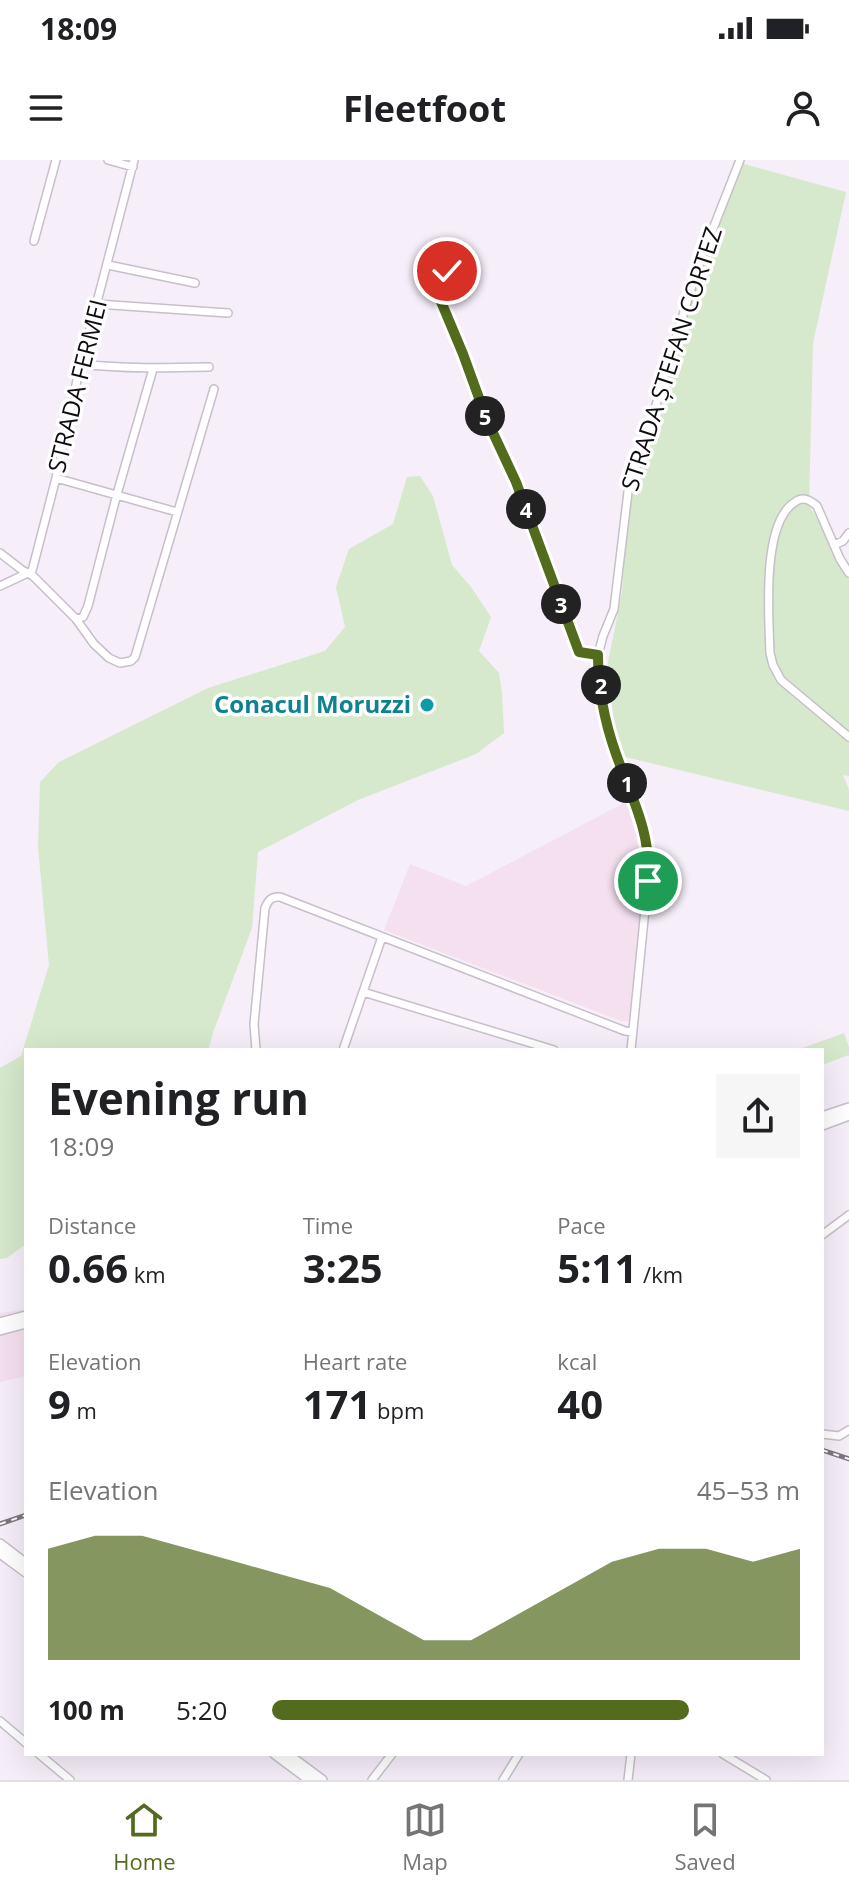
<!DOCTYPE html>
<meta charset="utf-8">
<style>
:root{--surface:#fff;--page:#f6f6f6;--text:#202124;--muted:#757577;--line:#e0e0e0;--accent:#526b1d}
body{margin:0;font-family:"Open Sans",sans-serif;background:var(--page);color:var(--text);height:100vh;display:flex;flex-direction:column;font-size:30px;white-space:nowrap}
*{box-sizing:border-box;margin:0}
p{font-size:26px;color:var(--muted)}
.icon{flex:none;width:44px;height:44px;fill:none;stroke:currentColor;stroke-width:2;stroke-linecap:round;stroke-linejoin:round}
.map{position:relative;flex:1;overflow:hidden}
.sheet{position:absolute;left:24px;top:888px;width:800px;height:708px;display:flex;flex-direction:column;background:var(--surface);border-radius:0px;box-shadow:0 8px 32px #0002}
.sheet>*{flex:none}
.pin{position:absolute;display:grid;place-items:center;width:68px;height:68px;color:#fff;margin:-34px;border:4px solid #fff;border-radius:50%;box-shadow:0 2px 8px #0007}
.km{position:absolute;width:40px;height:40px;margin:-20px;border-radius:50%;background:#222;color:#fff;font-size:22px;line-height:40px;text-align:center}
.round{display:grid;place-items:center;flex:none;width:84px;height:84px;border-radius:0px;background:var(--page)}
.head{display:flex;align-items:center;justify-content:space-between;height:136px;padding:0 24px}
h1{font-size:44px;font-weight:700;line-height:60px}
.figures{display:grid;grid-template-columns:repeat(3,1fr);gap:12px;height:136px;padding:8px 24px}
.figures div{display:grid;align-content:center}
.figures b{font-size:40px;font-weight:700}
.figures small{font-size:22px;font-weight:400}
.figures p{font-size:22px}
.chart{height:224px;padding:16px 24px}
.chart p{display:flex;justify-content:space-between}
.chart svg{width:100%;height:144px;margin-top:8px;fill:var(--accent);opacity:.7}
ul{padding:0 24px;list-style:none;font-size:26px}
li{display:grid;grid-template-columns:128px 96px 1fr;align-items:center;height:60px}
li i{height:20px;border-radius:10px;background:var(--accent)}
.status{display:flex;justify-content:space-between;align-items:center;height:56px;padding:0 40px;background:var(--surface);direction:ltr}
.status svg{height:22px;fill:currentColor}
header{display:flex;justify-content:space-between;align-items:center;height:104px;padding:0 24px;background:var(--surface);font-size:36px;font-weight:700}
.tab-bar{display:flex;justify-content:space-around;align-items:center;height:112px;border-top:2px solid var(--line);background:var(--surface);font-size:22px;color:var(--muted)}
.tab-bar a{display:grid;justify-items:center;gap:4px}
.tab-bar .selected{color:var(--accent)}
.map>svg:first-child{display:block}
.industrial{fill:#f5e0ef}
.green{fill:#d6e9cc}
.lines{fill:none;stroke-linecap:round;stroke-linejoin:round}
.minor-casing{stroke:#c7bfca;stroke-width:10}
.major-casing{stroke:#c7bfca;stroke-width:12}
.minor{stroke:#fff;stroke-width:7}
.major{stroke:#fff;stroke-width:9}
.rail-casing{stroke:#7d787e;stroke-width:5}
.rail{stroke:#fefefe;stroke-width:2;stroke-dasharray:6;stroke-linecap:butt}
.route-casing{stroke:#fff;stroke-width:16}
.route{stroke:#526b1d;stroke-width:10}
.culture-dot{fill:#0f9aa8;stroke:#fefefe;stroke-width:3}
.labels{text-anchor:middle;stroke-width:7;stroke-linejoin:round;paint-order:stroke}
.street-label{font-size:24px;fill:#0e0c0f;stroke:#fefefe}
.culture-label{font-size:24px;font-weight:bold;fill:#0d838f;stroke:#fefefe;text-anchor:end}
</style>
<div class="status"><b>18:09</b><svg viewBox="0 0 49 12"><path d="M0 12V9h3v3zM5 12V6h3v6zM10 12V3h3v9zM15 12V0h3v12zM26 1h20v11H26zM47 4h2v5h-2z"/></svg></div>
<header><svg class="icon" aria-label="menu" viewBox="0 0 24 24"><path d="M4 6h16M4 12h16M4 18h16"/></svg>Fleetfoot<svg class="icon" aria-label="person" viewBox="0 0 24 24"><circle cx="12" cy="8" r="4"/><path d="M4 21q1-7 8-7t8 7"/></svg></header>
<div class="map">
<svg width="849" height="1620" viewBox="0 0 849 1620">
<rect width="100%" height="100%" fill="#f6eef9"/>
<path class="industrial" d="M626 642 643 692 644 710 629 861H621L384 770 410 704 466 726Z
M26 1149V1216L0 1222V1153Z"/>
<path class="green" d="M740 3 846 32 813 183 809 346C826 369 831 398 849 419V616L843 615 849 630V651L617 595 608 502 622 432 628 332 714 73Z
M420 316 433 336 452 405 471 427 491 457 479 491 499 513 502 533 504 573 476 594 358 640 258 692 252 768 214 870 208 890H26V1084L7 1098 0 1099V908L21 896 49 805 38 687 40 622 59 602 208 528 325 491 345 467 336 427 349 389 393 364 407 317Z
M844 873 849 887V895L822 905V890H797Z"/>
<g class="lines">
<g class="minor-casing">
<path id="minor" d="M108 0 133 7
M34 81 56 0
M108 105 195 123
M447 111 437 115 436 122 437 132 463 194 487 260 516 322 579 492 598 495
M97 144 228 153
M81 204C124 209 166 208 209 207
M56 318 177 352
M834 385 843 381 849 373
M0 393 22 410 33 416 76 459 94 484 109 498 120 503 131 501 135 497 214 229
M849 413 840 399 817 346C810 340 803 336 795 342 761 363 769 457 770 493L773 505 781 520 849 577
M0 426 32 411 56 318 79 211 134 0
M76 459 83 457 88 446 117 334 153 209
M363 832 554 890
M256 890 254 864 265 748C268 741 271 736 280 737L625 871 633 872
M343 890 382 777
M631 890 649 709 648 687 640 655 615 590 607 560 598 495 603 476 614 449 628 332 650 265 696 112 740 0
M822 1075 849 1055
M822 1274 839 1276 849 1270
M0 1561 26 1583
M39 1594 70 1620
M723 1594 766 1620
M372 1620 392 1594
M503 1620 519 1594
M628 1620 631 1594"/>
</g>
<g class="major-casing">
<path id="major" d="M822 957 849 948
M822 965 849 955
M0 1163 26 1156
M0 1170 26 1163
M0 1384 26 1404
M0 1393 26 1412
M275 1594 310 1620
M287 1594 322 1620"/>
</g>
<use href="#minor" class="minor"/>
<use href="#major" class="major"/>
<g class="rail-casing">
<path id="rail" d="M822 1290 849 1299
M0 1364 26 1355"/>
</g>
<use href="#rail" class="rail"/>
</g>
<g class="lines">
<g class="route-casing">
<path id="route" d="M447 111 437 115 436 122 437 132 463 194 487 260 516 322 579 492 598 495C598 527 605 563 616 594 631 636 652 674 648 721"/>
</g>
<use href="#route" class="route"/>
</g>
<circle class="culture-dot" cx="427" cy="545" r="8"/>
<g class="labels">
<g class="street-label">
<text transform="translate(672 199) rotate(-72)" y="8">STRADA ȘTEFAN CORTEZ</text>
<text transform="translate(78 226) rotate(-76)" y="8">STRADA FERMEI</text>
</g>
<g class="culture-label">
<text x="411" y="553">Conacul Moruzzi</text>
</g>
</g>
</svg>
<div class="pin" style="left:648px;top:721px;background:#1e9e55"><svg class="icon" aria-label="arrive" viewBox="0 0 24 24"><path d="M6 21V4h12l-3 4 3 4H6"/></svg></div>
<div class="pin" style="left:447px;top:111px;background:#d93025"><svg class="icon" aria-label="check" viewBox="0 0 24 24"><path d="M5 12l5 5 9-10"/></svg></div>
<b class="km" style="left:627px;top:623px">1</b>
<b class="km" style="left:601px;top:525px">2</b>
<b class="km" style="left:561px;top:444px">3</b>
<b class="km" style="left:526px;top:349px">4</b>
<b class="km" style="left:485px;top:256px">5</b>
<section class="sheet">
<div class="head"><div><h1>Evening run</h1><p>18:09</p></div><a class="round"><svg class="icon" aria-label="share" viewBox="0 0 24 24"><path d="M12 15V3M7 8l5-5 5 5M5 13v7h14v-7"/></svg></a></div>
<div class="figures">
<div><p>Distance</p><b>0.66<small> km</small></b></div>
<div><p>Time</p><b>3:25</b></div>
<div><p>Pace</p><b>5:11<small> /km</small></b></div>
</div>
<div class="figures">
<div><p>Elevation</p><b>9<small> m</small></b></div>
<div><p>Heart rate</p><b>171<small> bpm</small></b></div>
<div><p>kcal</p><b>40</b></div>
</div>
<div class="chart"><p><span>Elevation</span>45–53 m</p>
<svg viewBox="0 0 160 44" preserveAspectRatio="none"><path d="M0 44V10L10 6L20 6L30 10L40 14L50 18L60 22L70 30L80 38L90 38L100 30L110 22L120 14L130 10L140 10L150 14L160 10V44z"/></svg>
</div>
<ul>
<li><b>100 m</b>5:20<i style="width:79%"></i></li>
</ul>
</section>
</div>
<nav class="tab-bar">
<a class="selected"><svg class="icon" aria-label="home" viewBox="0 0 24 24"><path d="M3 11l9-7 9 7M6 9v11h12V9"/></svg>Home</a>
<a><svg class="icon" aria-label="map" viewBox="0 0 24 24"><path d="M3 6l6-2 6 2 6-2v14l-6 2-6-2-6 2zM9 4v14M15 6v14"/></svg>Map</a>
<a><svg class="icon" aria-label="saved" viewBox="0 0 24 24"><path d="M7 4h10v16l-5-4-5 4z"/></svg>Saved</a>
</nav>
